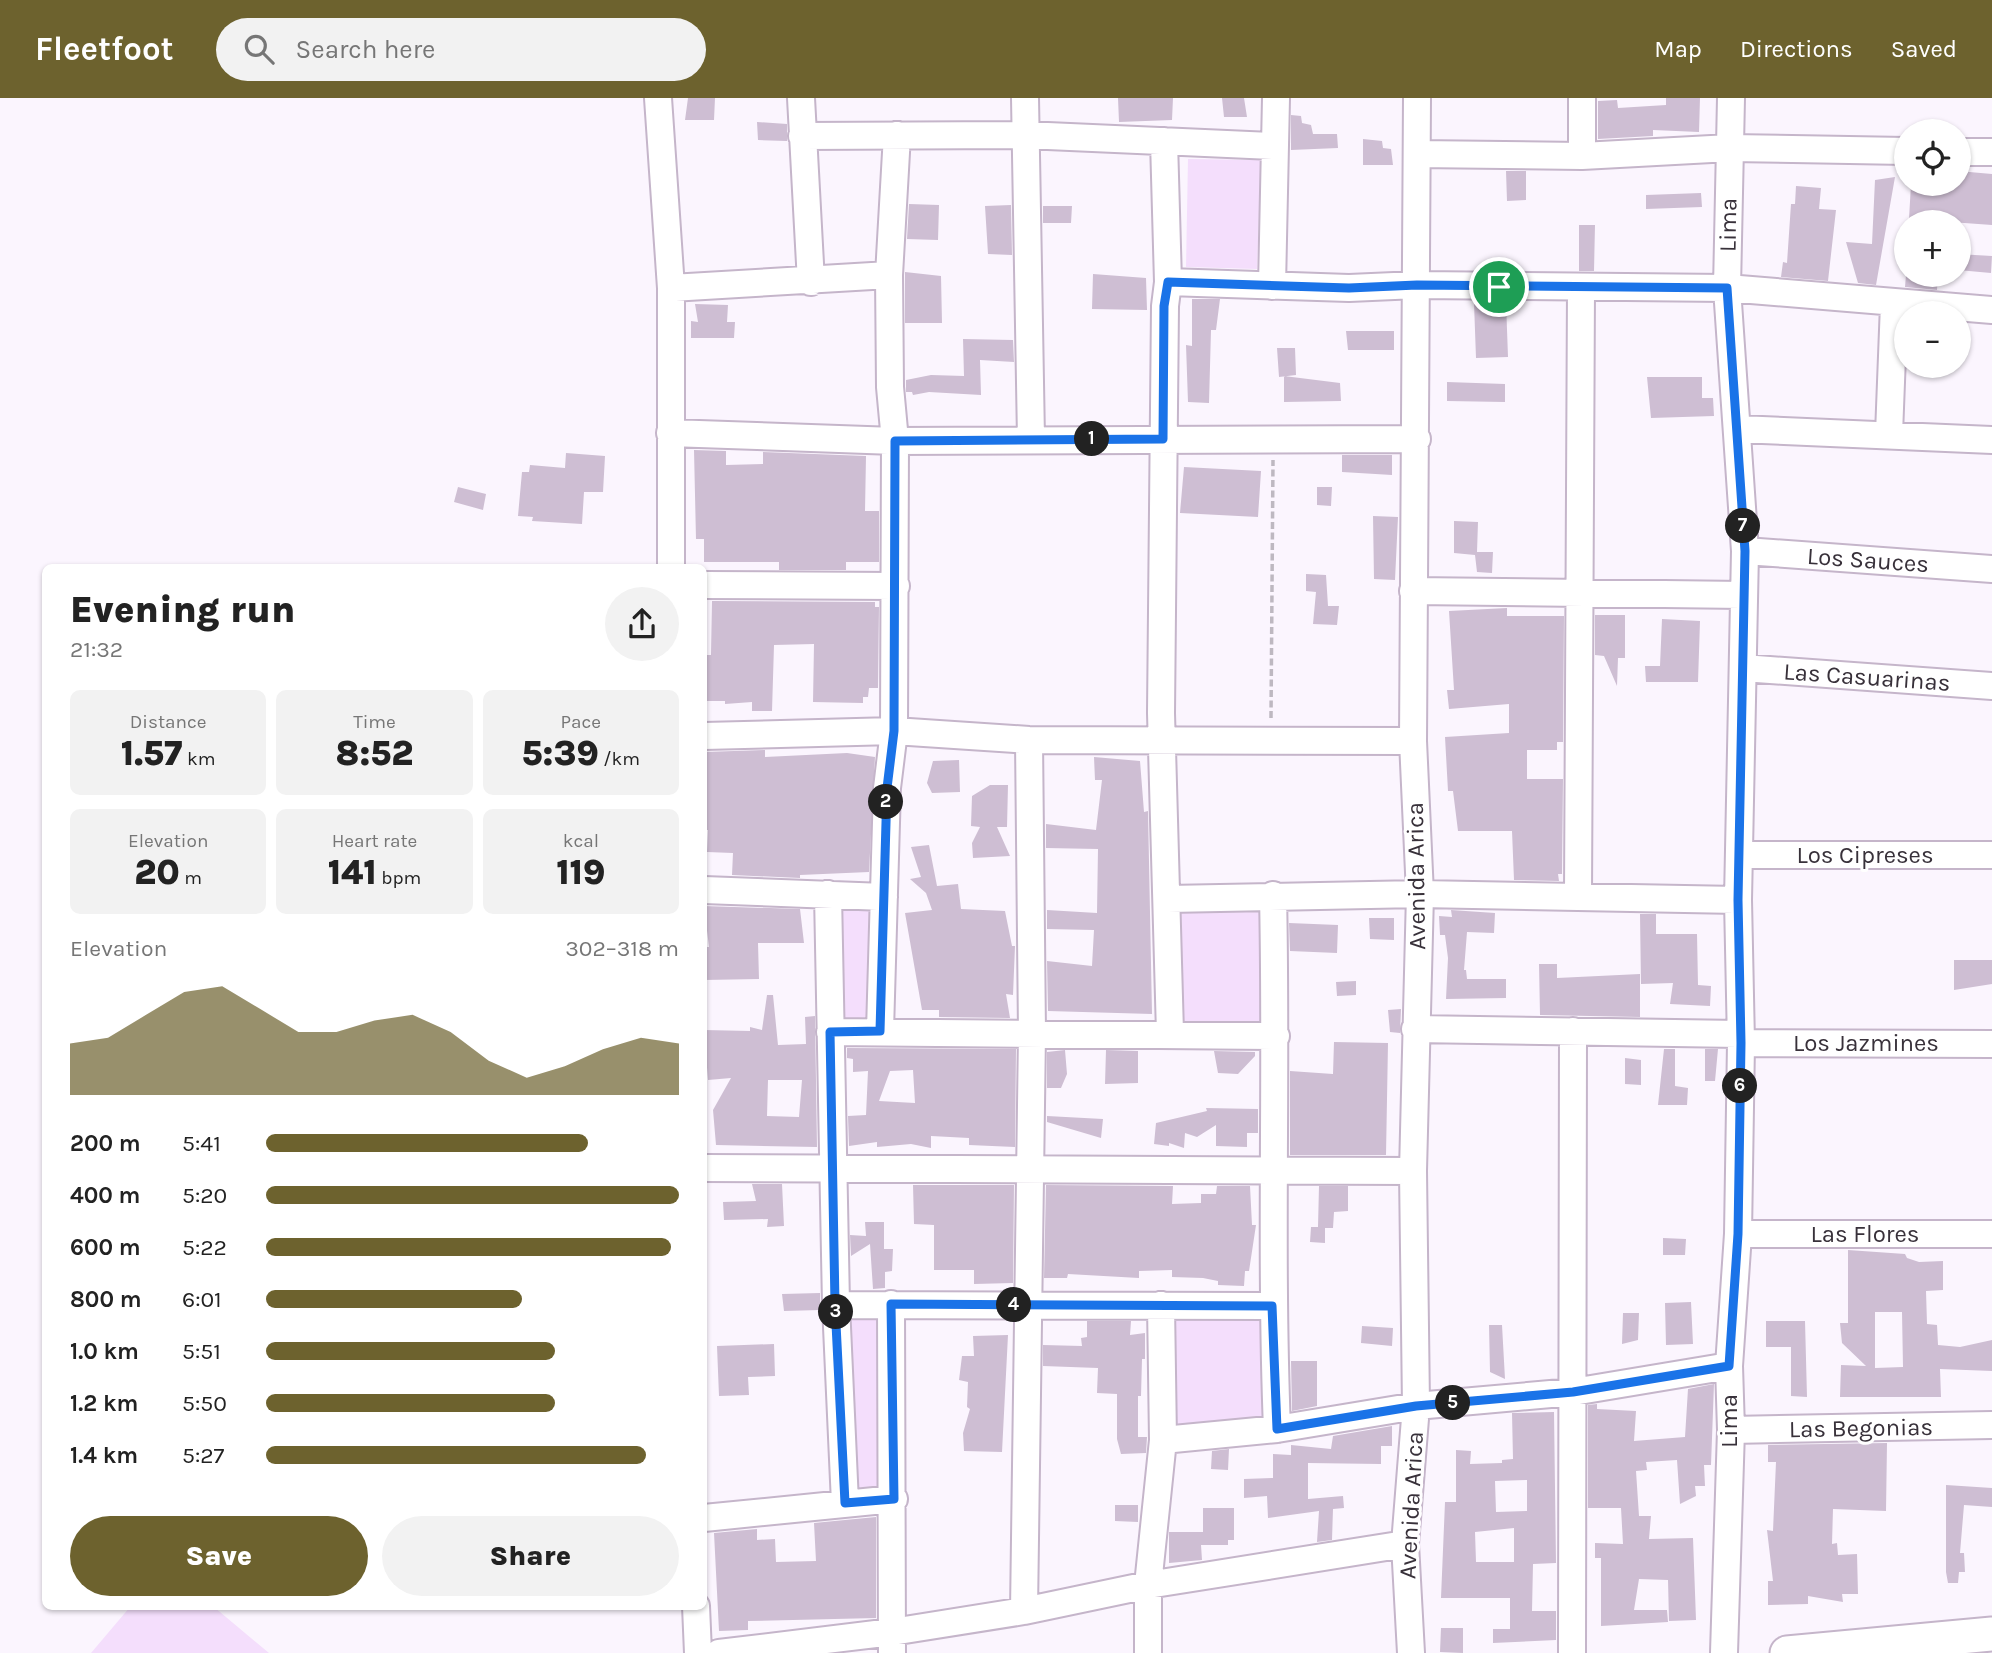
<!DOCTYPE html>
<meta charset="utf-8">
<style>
:root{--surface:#fff;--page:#f2f2f2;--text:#222;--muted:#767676;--accent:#6d622e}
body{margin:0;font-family:Karla,sans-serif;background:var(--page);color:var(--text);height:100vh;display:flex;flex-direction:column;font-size:26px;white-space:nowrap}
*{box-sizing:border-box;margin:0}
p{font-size:23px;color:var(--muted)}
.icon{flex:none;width:38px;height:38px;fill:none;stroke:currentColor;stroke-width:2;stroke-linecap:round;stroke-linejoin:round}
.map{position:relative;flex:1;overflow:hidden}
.panel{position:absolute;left:42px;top:466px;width:665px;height:1046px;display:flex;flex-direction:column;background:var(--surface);border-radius:10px;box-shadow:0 2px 5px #0004}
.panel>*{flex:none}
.tools{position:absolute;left:1894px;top:21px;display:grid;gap:14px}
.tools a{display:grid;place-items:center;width:77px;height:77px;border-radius:50%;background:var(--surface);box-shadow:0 2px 5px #0004;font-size:35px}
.pin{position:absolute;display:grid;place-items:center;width:60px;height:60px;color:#fff;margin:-30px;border:4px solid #fff;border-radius:50%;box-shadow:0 2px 7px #0007}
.km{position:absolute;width:35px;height:35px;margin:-18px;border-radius:50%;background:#222;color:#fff;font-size:19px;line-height:35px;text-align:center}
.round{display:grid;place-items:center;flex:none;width:74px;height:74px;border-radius:37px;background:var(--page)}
.summary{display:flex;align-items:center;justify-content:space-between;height:119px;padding:0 28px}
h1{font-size:38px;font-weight:800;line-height:52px}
.metrics{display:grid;grid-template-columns:repeat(3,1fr);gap:10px;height:119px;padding:7px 28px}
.metrics div{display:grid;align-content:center;border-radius:10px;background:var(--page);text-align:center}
.metrics b{font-size:35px;font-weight:800}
.metrics small{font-size:19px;font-weight:400}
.metrics p{font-size:19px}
.chart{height:196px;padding:14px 28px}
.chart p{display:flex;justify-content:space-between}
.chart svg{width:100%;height:126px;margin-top:7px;fill:var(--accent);opacity:.7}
.primary-button{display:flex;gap:14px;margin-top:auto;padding:14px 28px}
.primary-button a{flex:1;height:80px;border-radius:42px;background:var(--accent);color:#fff;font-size:28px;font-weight:800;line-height:80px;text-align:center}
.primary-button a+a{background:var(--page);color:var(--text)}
ul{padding:0 28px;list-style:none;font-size:23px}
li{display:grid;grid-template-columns:112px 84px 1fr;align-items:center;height:52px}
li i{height:18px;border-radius:9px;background:var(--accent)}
header{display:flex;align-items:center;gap:42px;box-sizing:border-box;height:98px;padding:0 35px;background:var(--accent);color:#fff}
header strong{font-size:33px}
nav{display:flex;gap:38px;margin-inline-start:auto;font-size:24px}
.search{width:490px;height:63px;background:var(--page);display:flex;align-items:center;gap:18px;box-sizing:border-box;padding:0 24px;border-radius:38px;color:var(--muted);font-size:26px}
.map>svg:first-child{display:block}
.green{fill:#f4defc}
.building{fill:#cebed3;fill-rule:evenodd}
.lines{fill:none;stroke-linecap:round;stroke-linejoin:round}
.minor-casing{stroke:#c5b5ca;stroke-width:30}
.major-casing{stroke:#c5b5ca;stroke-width:37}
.path{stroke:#beb8c1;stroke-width:3.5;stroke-dasharray:7 3.5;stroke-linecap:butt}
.minor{stroke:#fff;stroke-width:26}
.major{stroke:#fff;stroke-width:33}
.route-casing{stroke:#fff;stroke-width:14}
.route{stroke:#1a73e8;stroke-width:9}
.labels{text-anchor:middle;stroke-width:6;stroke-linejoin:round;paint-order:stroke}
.street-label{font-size:24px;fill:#38313a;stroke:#fff}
</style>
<header>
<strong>Fleetfoot</strong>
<div class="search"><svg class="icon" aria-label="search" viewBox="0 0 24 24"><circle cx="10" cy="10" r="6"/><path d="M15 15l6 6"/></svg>Search here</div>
<nav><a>Map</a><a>Directions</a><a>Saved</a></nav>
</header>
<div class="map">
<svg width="1992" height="1555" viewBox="0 0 1992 1555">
<rect width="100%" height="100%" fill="#fbf5fe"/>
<path class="green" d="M1188 61 1261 62 1257 171 1186 169Z
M1180 805 1266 806 1267 928 1178 925Z
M839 810 889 812V920H840Z
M845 1211 886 1212 889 1396 852 1395Z
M1177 1216 1264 1219 1267 1314 1261 1325 1173 1329 1172 1221Z
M130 1509H214L269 1555H91Z"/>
<path class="building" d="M688 0H715L714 22H685Z
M1118 0H1173L1172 22 1119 24Z
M1222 0H1244L1247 19H1224Z
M1666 0H1700L1699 34 1653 32V38L1598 41V3L1617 2 1618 10 1666 7Z
M1291 17 1301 18 1302 25 1311 27 1313 36H1337L1338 50 1291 52Z
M757 24 787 26V43L758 42Z
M1363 41 1382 43 1383 50 1391 51 1393 67H1363Z
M1506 73H1526V102L1507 103Z
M1958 73 1992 76V127L1909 121 1911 86H1958Z
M1895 79 1876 187 1858 185 1846 144 1872 146 1875 82Z
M1796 88 1821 90 1819 111 1836 112 1828 183 1781 179 1783 164 1787 165 1791 106H1795Z
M1701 95 1702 109 1646 111V97Z
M909 106 939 107 938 142 907 141Z
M1011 107 1012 157 988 156 985 108Z
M1043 108H1072L1071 125H1043Z
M1579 127H1595L1594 173H1579Z
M1958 156 1992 158 1991 175 1958 172Z
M905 174 941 178 942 225H905Z
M1093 176 1146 180 1147 212 1092 211Z
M1906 177H1938L1937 192 1905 189Z
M1192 201H1220L1216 232H1211L1209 305 1188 304 1186 247 1192 248Z
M1506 204 1508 259 1476 260 1474 205Z
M695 206 728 207 727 224H735L734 240H691V223L698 224Z
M1346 233H1394V252H1348Z
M963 241 1013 242 1014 264 980 262 981 297 929 294 913 297 912 294H906V282L931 277 964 278Z
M1277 250H1295L1296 277 1279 279Z
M1284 278 1340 285 1341 303 1284 304Z
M1647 279H1702V300H1713L1714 318 1651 320Z
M1447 284 1505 286V304L1447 303Z
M694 352 726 353V367L763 366V354L866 358 865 413H879V464H846V472H779V464H704V441H696Z
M566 355 605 358 603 394H584L582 426 532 423 533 419 518 418 522 374H529L530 367 565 370Z
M1342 357H1392V377L1342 374Z
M1184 369 1261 373 1258 419 1180 415Z
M458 389 486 396 483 412 454 404Z
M1317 389H1332L1331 408 1317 407Z
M1373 418 1398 419 1395 482 1374 481Z
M1454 423 1478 424 1477 454H1493L1492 475 1477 474 1475 457 1454 455Z
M1306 476 1326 477 1328 508H1339L1337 527 1313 526 1316 494 1306 493Z
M712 503 875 504V509H879L878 590H869L868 599H863V605L813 604 814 546 774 547 772 613H752V604L725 606V603H704V557H711Z
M1507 510V518H1564L1563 644H1557V652H1527V681H1563L1562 776H1558L1559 783 1514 782 1512 733H1458L1453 693H1448L1445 639 1509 635V606L1449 611 1447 592H1454L1449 513Z
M1595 517H1625V560H1618L1617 588 1604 558 1595 557Z
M1662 521 1700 523 1698 584H1646L1645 568H1660Z
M765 652V659L847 655 875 659 869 774 800 777V780L732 777 733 755 707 754 708 732H704V654Z
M1094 659 1140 663 1144 714 1148 713 1152 916 1048 913 1047 863 1092 868 1094 832 1047 831V812L1097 815 1098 751 1046 750V726L1096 732 1102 682H1095Z
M959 662 960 694 932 695 927 685 933 663Z
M990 687H1008L1007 729H997L1010 758 973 760 972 745 980 729 971 728 972 698Z
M929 747 937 788 958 786 961 811 1005 813 1012 848H1015L1013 897 1006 896 1010 920 939 919V912H922L905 815 932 812 926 795 910 781 921 779 911 749Z
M704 808 800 811 804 845H758L759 881 704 882V849H709Z
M1451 812 1495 815 1494 835 1467 834 1464 872H1466L1467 881H1506V900L1446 901 1448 860 1445 837H1440L1439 818 1452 819Z
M1640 816H1656V836H1697L1698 887 1711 888 1710 908 1670 906 1673 885 1641 886Z
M1369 820H1394V842L1370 841Z
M1289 825 1338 827 1337 855 1290 853Z
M1954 862H1992V886L1954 892Z
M1539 866H1557V880L1640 876V919L1540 917Z
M1356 883V897L1337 898 1336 884Z
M767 897H773L778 947 806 946 805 919 815 918 817 1049 716 1047 713 1012 731 980 708 982 704 932 750 933V929L762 932ZM768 982H802L799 1019 767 1018Z
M1401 911 1400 935 1390 934 1388 912Z
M1334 944 1388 945 1386 1057H1290V973L1333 976Z
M847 950 1016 951 1015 1049 969 1047V1040L931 1038V1050L911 1046 877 1049V1044L849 1048 848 1018 866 1017 868 973 853 974V961L847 960ZM913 972 915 1005 879 1003 890 973Z
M1664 951H1675V988L1688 990 1687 1007H1658Z
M1705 951H1718L1715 983H1705Z
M1065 952 1067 976 1061 990H1047V954Z
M1106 952 1138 953V985L1105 986Z
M1214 953 1255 954V958L1238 976 1218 975Z
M1625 960 1641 962V987L1625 986Z
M1206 1010 1258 1011V1035H1247V1049L1216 1048V1027L1197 1039 1185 1035 1184 1050 1169 1045V1048L1154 1046 1156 1025 1207 1013Z
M1047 1018 1103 1021 1101 1040 1047 1024Z
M752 1086H782L784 1128 767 1129 768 1121 724 1122 723 1104 756 1103Z
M913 1087H1014L1013 1185 974 1186V1172H934V1127L914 1126Z
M1046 1087 1173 1088 1172 1106 1201 1105V1096H1216L1217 1088H1250L1252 1127H1256L1249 1173H1245L1244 1188 1218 1187V1183L1203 1180 1172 1179V1172L1139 1173V1180L1068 1176 1067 1180H1044Z
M1319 1088H1348V1113L1334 1114 1333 1130H1325V1145L1310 1144 1311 1129H1318Z
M865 1124H884V1151H893L892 1173 885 1174V1190L873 1191 870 1146 851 1158 850 1137 866 1138Z
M1663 1140 1686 1141 1685 1157H1663Z
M1848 1152 1905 1156 1907 1160 1919 1164 1943 1163V1192L1926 1193 1927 1226 1937 1227 1938 1247 1960 1249 1992 1242V1273L1940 1271 1941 1299H1840L1841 1267 1866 1268 1842 1245 1840 1225H1848ZM1875 1214H1902L1903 1269 1875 1270Z
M820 1195V1212L784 1213 782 1196Z
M1691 1204 1693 1246 1666 1247 1665 1205Z
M1623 1215H1639L1638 1242 1622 1246Z
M1087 1223H1131L1130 1237 1145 1235V1261H1142L1141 1298H1138V1339H1147L1146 1355 1121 1356 1117 1341V1296L1097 1295 1098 1270 1043 1268V1247L1082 1248 1081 1240 1087 1239Z
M1766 1223H1805L1807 1299 1791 1298V1249H1766Z
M1489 1227H1502L1505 1281 1490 1274Z
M1362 1228 1393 1230 1392 1248 1361 1245Z
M1008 1237 1002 1354 964 1353 963 1335 970 1311 967 1309 968 1284 959 1282 962 1258H974L973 1238Z
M774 1246 775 1278 748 1279 749 1297 719 1298 717 1248Z
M1291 1263H1317V1308L1292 1313Z
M1714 1286 1711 1367H1704L1705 1388H1695L1696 1398 1680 1406 1677 1362 1646 1364 1647 1372 1636 1373 1639 1418H1651L1649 1441 1693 1440 1696 1522 1669 1523 1668 1482 1639 1481 1634 1512H1667L1668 1524 1601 1528V1460H1595V1445L1623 1446 1621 1410H1588V1307L1597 1306V1311L1636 1313 1634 1343 1685 1339 1688 1291Z
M1554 1314 1556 1465 1533 1466 1532 1513H1556V1542L1493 1545V1531H1510V1500H1441L1445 1404H1456V1352L1471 1353 1470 1366 1502 1365V1362L1513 1361 1512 1315ZM1527 1382V1413L1496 1414 1495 1383ZM1514 1430V1464H1476L1475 1434Z
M1392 1328V1348H1381V1366L1308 1365V1401L1343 1398 1344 1410 1333 1411 1332 1442 1317 1444 1319 1413 1268 1420 1267 1398 1244 1400V1381L1273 1380V1356L1291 1357V1347L1331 1351 1333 1338Z
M1887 1345 1886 1413 1833 1411 1832 1446 1837 1445 1838 1457 1857 1456 1858 1496H1842L1843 1504 1808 1498V1506L1768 1507V1483H1773L1767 1432 1773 1433 1776 1364H1768V1347Z
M1229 1351 1228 1372 1211 1371 1212 1353Z
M1946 1387 1992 1390V1409L1964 1407 1960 1455H1964L1965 1474H1959L1958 1485H1948L1946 1474Z
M1115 1407H1138V1424L1115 1423Z
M1203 1410H1234V1442H1228V1447H1201L1202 1462 1169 1465V1434H1203Z
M876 1419V1520L748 1523V1532L719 1533 714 1435 757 1431V1442L775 1441 776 1464 816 1463 814 1425Z
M1441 1530H1463V1555L1440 1554Z"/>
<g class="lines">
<g class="minor-casing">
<path id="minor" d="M658 0 671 190V469
M801 0 811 184
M1025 0 1031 341
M1582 0V58
M802 38 1025 37 1274 48
M1164 43 1168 184 1165 208 1161 615 1170 935
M1958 54H1992
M1417 56 1582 58 1730 50 1906 53
M1168 184 1349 190 1417 187 1727 190 1992 212
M1272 188 1276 0
M671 190 889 177
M1738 331 1992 342
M670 335 895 343 1417 341
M1889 336 1894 206
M1745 453 1992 471
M704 487 896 488
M1413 493 1744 497
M1743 570 1992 588
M704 638 894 633 1029 642 1413 643
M1739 757H1992
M704 792 884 799
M828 796 836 1207 845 1405
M1273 797C1277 975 1270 1153 1277 1331
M1578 798 1581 191
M1168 801 1420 796 1738 802
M1415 931 1740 936
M880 933 887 690 894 633 895 343 890 289 889 177 897 37
M830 934 1276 938
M1741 945 1992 946
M704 1070 1413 1073
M1738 1136H1992
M891 1206 892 1555
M836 1207 1272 1208
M1731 1332 1992 1327
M1163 1342 1277 1331 1416 1308 1573 1294 1729 1268
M704 1420 894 1401
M696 1508 698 1555
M1024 1513 1032 935 1029 642
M719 1555 892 1534 1024 1513 1148 1487 1405 1446
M1148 1555V1487L1163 1342 1161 1207
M1411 1555 1405 1446 1416 1308 1413 1073 1420 796 1413 643 1417 0
M1572 1555 1573 933
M1724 1555 1731 1332 1729 1268 1738 1136 1741 945 1738 802 1745 453 1727 190 1731 0"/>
</g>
<g class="major-casing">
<path id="major" d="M1787 1555 1992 1536"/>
</g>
<path class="path" d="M1271 620 1273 362"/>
<use href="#minor" class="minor"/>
<use href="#major" class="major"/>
</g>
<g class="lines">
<g class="route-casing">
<path id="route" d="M1168 184 1349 190 1417 187 1727 190 1745 453 1738 802 1741 945 1738 1136 1729 1268 1573 1294 1416 1308 1277 1331 1272 1208 891 1206 894 1401 845 1405 835 1206 830 934 880 933 887 690 894 633 895 343 1163 341 1164 208Z"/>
</g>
<use href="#route" class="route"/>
</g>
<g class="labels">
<g class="street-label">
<text transform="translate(1728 127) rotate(-89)" y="8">Lima</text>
<text transform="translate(1868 462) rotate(4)" y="8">Los Sauces</text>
<text transform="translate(1867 579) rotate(4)" y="8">Las Casuarinas</text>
<text x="1865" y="765">Los Cipreses</text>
<text transform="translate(1416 778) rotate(-91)" y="8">Avenida Arica</text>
<text x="1866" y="953">Los Jazmines</text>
<text x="1865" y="1144">Las Flores</text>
<text transform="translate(1729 1323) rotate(-90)" y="8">Lima</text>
<text transform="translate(1861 1330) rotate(-1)" y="8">Las Begonias</text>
<text transform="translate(1411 1407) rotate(-87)" y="8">Avenida Arica</text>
</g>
</g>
</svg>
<div class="tools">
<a><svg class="icon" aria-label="locate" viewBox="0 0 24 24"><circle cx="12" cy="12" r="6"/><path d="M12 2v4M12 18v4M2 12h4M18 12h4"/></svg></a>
<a>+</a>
<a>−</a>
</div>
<div class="pin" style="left:1499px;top:189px;background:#1e9e55"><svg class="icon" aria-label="arrive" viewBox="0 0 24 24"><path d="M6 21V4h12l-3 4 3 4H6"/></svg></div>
<b class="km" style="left:1092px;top:341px">1</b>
<b class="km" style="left:886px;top:704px">2</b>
<b class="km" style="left:836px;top:1214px">3</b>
<b class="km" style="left:1014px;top:1207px">4</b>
<b class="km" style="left:1453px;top:1305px">5</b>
<b class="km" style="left:1740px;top:988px">6</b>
<b class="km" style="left:1743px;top:428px">7</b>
<section class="panel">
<div class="summary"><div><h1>Evening run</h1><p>21:32</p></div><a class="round"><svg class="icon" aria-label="share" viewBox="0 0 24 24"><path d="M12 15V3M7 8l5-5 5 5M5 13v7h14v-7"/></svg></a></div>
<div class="metrics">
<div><p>Distance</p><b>1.57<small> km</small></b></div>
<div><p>Time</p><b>8:52</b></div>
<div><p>Pace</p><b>5:39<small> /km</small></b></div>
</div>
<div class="metrics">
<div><p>Elevation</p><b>20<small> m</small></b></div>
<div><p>Heart rate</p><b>141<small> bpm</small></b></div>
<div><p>kcal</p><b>119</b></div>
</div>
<div class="chart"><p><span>Elevation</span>302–318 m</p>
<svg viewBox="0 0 160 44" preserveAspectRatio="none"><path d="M0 44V26L10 24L20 16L30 8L40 6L50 14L60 22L70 22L80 18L90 16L100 22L110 32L120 38L130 34L140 28L150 24L160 26V44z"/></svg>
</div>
<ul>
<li><b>200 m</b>5:41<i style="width:78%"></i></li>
<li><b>400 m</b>5:20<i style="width:100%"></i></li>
<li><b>600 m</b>5:22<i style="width:98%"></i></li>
<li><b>800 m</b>6:01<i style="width:62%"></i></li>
<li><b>1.0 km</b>5:51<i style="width:70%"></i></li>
<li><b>1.2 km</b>5:50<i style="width:70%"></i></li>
<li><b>1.4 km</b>5:27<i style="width:92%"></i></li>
</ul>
<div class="primary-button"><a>Save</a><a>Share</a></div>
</section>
</div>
